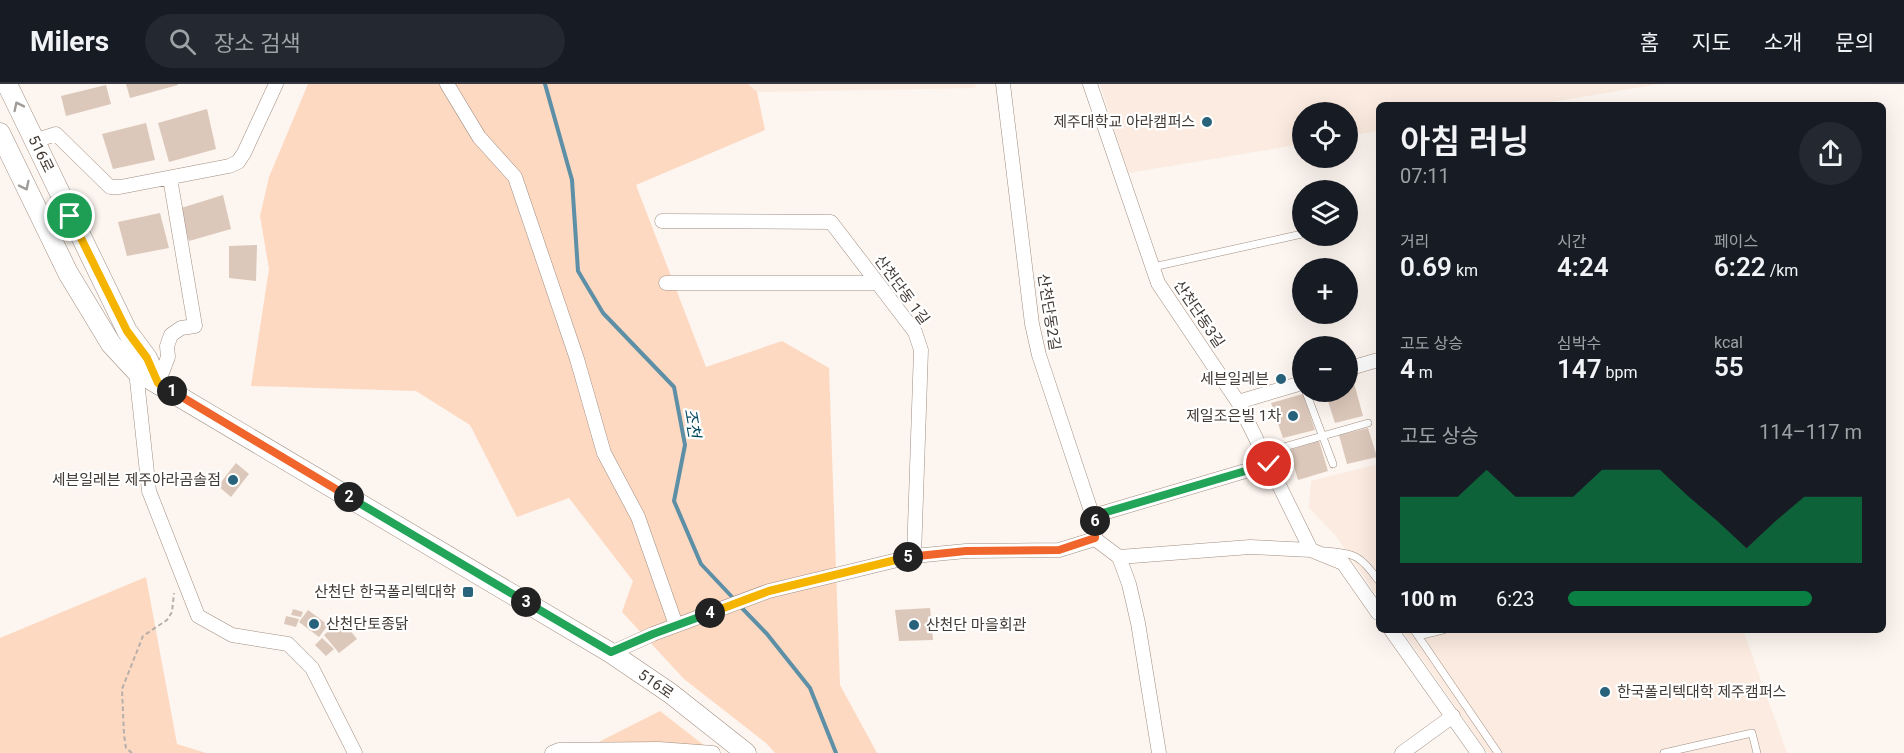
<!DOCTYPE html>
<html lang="ko">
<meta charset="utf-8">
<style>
:root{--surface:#171b24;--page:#242831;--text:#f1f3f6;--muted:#9ea1a6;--line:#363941;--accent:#0b8043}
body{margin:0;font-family:Roboto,"Noto Sans KR",sans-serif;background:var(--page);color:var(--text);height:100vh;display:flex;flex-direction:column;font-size:22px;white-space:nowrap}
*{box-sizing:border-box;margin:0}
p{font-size:20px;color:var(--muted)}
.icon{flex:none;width:33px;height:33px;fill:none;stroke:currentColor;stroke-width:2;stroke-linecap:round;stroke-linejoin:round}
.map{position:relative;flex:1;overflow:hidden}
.sheet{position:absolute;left:1376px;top:18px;width:510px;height:531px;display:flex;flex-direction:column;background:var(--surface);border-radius:9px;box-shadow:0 6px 24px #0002}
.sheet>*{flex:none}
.tools{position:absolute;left:1292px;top:18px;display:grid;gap:12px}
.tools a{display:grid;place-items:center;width:66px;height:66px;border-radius:50%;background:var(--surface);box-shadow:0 6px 24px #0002;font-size:30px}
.pin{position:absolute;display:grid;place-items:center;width:51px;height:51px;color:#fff;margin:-26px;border:3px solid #fff;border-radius:50%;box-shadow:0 2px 6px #0007}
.km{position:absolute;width:30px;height:30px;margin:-15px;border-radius:50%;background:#222;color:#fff;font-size:16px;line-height:30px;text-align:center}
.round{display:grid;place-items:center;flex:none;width:63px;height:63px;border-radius:32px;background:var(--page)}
.headline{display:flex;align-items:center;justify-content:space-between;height:102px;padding:0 24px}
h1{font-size:33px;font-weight:600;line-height:45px}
.figures{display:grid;grid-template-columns:repeat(3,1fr);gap:9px;height:102px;padding:6px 24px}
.figures div{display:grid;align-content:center}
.figures b{font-size:26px;font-weight:600}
.figures small{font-size:16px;font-weight:400}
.figures p{font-size:16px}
.chart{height:168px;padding:12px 24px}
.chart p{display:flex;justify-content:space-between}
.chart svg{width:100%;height:108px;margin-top:6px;fill:var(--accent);opacity:.7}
ul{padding:0 24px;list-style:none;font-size:20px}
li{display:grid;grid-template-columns:96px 72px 1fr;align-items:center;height:45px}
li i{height:15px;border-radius:8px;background:var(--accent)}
header{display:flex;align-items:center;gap:36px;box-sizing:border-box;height:84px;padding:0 30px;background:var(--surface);border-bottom:2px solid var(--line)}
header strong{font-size:28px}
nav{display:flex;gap:33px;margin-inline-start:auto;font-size:21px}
.search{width:420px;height:54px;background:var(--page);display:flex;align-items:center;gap:15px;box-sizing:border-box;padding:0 21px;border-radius:33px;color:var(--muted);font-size:22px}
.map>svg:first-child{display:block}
.built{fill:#fcebe0}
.green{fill:#fdd9c2}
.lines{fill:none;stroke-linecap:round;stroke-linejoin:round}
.stream{stroke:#5d8fa6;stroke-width:4}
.building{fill:#dcc8bb}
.lane-casing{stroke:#a08e82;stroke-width:8}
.street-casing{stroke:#a08e82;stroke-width:15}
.secondary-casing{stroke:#a08e82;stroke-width:21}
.path{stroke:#b7afa9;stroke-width:2;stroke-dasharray:4.5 3;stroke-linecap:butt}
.lane{stroke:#fff;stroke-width:7}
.street{stroke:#fff;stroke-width:14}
.secondary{stroke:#fff;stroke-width:20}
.oneway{stroke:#a09c9a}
.split-1-casing{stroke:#fff;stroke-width:12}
.split-2-casing{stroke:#fff;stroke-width:12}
.split-3-casing{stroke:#fff;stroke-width:12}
.split-4-casing{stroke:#fff;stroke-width:12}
.split-5-casing{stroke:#fff;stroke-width:12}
.split-6-casing{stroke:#fff;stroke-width:12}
.split-7-casing{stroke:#fff;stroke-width:12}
.split-1{stroke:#f5b400;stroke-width:8}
.split-2{stroke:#f0652b;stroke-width:8}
.split-3{stroke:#22a559;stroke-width:8}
.split-4{stroke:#22a559;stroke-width:8}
.split-5{stroke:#f5b400;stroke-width:8}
.split-6{stroke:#f0652b;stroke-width:8}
.split-7{stroke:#22a559;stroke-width:8}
.poi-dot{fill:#28627b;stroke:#fff;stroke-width:2}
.labels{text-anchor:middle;stroke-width:4.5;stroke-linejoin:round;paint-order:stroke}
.poi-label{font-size:15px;fill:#423a35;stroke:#fff;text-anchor:end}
.street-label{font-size:15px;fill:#423a35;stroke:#fff}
.water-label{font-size:16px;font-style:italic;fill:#02465f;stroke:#fff}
</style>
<header>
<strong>Milers</strong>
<div class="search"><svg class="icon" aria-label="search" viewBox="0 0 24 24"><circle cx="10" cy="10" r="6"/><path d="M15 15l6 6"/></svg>장소 검색</div>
<nav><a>홈</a><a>지도</a><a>소개</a><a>문의</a></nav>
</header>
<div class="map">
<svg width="1904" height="669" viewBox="0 0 1904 669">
<rect width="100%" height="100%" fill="#fdf5ef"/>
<path class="built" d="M746 0H976L975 4 757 8Z
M1100 0H1659L1534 21H1378V47L1347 52V28H1302V60L1128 89Z
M1378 380V513L1336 452 1309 424 1311 397Z
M1402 546H1743L1787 669H1488Z"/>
<path class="green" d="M308 0H748L757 8 765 46 636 101 706 283 782 257 829 284 840 601 877 669H775L766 659 684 595 622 528 633 497 569 414 517 433 470 341 416 307 251 302 269 185 260 132 269 93Z
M146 493 177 660 206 669H0V554Z
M660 627 714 669H577Z"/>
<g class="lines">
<path class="stream" d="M545 0 572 96 578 187 603 229 674 303 685 361 674 417 701 480 734 515
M739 521 767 550 810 604 836 669"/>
</g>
<path class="building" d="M126 0H178V1L130 14Z
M106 1 111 20 66 32 61 12Z
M207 25 216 65 169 78 158 39Z
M146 39 155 76 113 85 102 50Z
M223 111 231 145 189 157 178 125Z
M160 129 169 164 127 172 118 138Z
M257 161 256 197 229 194V162Z
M1354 299 1363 332 1335 339 1325 308H1347V301Z
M1303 310 1315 346 1283 354 1271 319Z
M1368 344 1377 373 1347 380 1339 351Z
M1319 357 1328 387 1298 396 1289 366Z
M236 379 249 390 231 413 218 402Z
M930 524 933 556 899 557 895 526Z
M293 525 303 528 301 533 291 531Z
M308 526 328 541 319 553 299 538Z
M286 532 299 535 296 543 284 540Z
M342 536 357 555 339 569 324 551Z
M322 554 334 565 326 572 315 561Z"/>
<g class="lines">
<g class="lane-casing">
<path id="lane" d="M1153 183 1302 150
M1306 308 1333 380
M1263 369 1368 339
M1325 467C1355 469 1361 472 1378 496
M1414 546 1498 669
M1418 552 1443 546
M1664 669 1752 649 1757 669"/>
</g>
<g class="street-casing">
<path id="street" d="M447 0 479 53 515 93 577 275 604 369 638 433 676 541
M1003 0 1032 240 1039 271 1095 439V455
M1090 0 1158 199 1238 318 1311 466
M34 57 56 50 110 103H120L229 82 238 78 244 69 276 0
M662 137 831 138 915 248 921 266 914 472
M666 199H877
M1347 285 1378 276
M136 287 149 407 198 532 232 551 288 560 312 584 355 669
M158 299 168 273 167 262 171 251 181 244 195 242 170 94
M1238 318 1302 299
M1093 432 1269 380
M1095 455 1119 473 1129 500 1138 539 1159 669
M1119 473 1250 463 1311 466 1343 479 1378 529
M1391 546 1478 669
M611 569 653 550 769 507 914 472 966 467 1059 466 1095 455
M552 669 559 666 659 665 713 669
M1402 669 1453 632"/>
</g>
<g class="secondary-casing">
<path id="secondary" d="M7 0 127 247 147 274 158 299
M0 49 68 189 111 260 136 287 611 569 670 609 746 669"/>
</g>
<path class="path" d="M132 669 126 664 124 651 122 605 143 552 167 536 172 528 174 509"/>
<use href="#lane" class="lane"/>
<use href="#street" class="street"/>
<use href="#secondary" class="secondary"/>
</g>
<defs><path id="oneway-chevron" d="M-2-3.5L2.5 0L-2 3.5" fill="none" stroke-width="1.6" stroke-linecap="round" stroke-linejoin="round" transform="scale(1.5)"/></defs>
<g class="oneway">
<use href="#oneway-chevron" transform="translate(18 22) rotate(-116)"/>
<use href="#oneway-chevron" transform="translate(25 102) rotate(64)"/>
</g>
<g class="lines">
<g class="split-1-casing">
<path id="split-1" d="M70 132 127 247 147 274 158 299 172 307"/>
</g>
<g class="split-2-casing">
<path id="split-2" d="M172 307 349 413"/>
</g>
<g class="split-3-casing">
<path id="split-3" d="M349 413 526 518"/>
</g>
<g class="split-4-casing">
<path id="split-4" d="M526 518 611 568 653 550 710 529"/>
</g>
<g class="split-5-casing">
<path id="split-5" d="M710 529 769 507 908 473"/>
</g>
<g class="split-6-casing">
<path id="split-6" d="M908 473 966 467 1059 466 1095 454V437"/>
</g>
<g class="split-7-casing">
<path id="split-7" d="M1095 437 1093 432 1269 380"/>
</g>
<use href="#split-1" class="split-1"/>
<use href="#split-2" class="split-2"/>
<use href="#split-3" class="split-3"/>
<use href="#split-4" class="split-4"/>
<use href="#split-5" class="split-5"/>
<use href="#split-6" class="split-6"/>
<use href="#split-7" class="split-7"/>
</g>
<g class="poi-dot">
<circle cx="1207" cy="38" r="6"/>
<circle cx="1281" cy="295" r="6"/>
<circle cx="1293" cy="332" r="6"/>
<circle cx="233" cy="396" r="6"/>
<rect x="462" y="502" width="12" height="12" rx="3"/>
<circle cx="314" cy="540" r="6"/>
<circle cx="914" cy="541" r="6"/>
<circle cx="1605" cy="608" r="6"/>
</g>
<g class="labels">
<g class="poi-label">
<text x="1195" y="43">제주대학교 아라캠퍼스</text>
<text x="1269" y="300">세븐일레븐</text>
<text x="1281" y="337">제일조은빌 1차</text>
<text x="221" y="401">세븐일레븐 제주아라곰솔점</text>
<text x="456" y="513">산천단 한국폴리텍대학</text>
<text x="326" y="545" text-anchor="start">산천단토종닭</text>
<text x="926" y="546" text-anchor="start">산천단 마을회관</text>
<text x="1617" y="613" text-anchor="start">한국폴리텍대학 제주캠퍼스</text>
</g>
<g class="street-label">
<text transform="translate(41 70) rotate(64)" y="5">516로</text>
<text transform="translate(902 206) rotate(54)" y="5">산천단동 1길</text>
<text transform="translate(1049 228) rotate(81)" y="5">산천단동2길</text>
<text transform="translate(1199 230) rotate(56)" y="5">산천단동3길</text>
<text transform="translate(656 600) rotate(35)" y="5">516로</text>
</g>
<g class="water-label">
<text transform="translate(693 339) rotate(80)" y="6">조천</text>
</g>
</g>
</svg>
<div class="tools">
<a><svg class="icon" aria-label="locate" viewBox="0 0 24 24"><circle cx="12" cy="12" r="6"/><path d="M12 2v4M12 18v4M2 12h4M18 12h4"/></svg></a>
<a><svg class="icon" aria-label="layers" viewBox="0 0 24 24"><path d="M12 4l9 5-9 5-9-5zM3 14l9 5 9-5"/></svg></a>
<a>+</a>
<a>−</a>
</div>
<div class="pin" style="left:70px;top:132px;background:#1e9e55"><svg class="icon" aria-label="arrive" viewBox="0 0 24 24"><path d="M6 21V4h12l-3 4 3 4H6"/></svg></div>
<div class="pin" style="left:1269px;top:380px;background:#d93025"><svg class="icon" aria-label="check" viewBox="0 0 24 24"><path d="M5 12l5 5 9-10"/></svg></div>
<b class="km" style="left:172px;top:307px">1</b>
<b class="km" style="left:349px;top:413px">2</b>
<b class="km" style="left:526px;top:518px">3</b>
<b class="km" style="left:710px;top:529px">4</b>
<b class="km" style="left:908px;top:473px">5</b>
<b class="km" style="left:1095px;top:437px">6</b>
<section class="sheet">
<div class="headline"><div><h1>아침 러닝</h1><p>07:11</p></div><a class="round"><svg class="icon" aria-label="share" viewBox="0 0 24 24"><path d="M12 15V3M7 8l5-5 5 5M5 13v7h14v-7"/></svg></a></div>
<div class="figures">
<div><p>거리</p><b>0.69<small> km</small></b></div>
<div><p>시간</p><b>4:24</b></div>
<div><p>페이스</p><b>6:22<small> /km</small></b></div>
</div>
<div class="figures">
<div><p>고도 상승</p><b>4<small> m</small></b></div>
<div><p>심박수</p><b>147<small> bpm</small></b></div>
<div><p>kcal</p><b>55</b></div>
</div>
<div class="chart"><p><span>고도 상승</span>114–117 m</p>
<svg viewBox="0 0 160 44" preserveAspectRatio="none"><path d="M0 44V17L10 17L20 17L30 6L40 17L50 17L60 17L70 6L80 6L90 6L100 17L110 27L120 38L130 27L140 17L150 17L160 17V44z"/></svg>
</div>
<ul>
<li><b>100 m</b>6:23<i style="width:83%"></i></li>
</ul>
</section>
</div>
